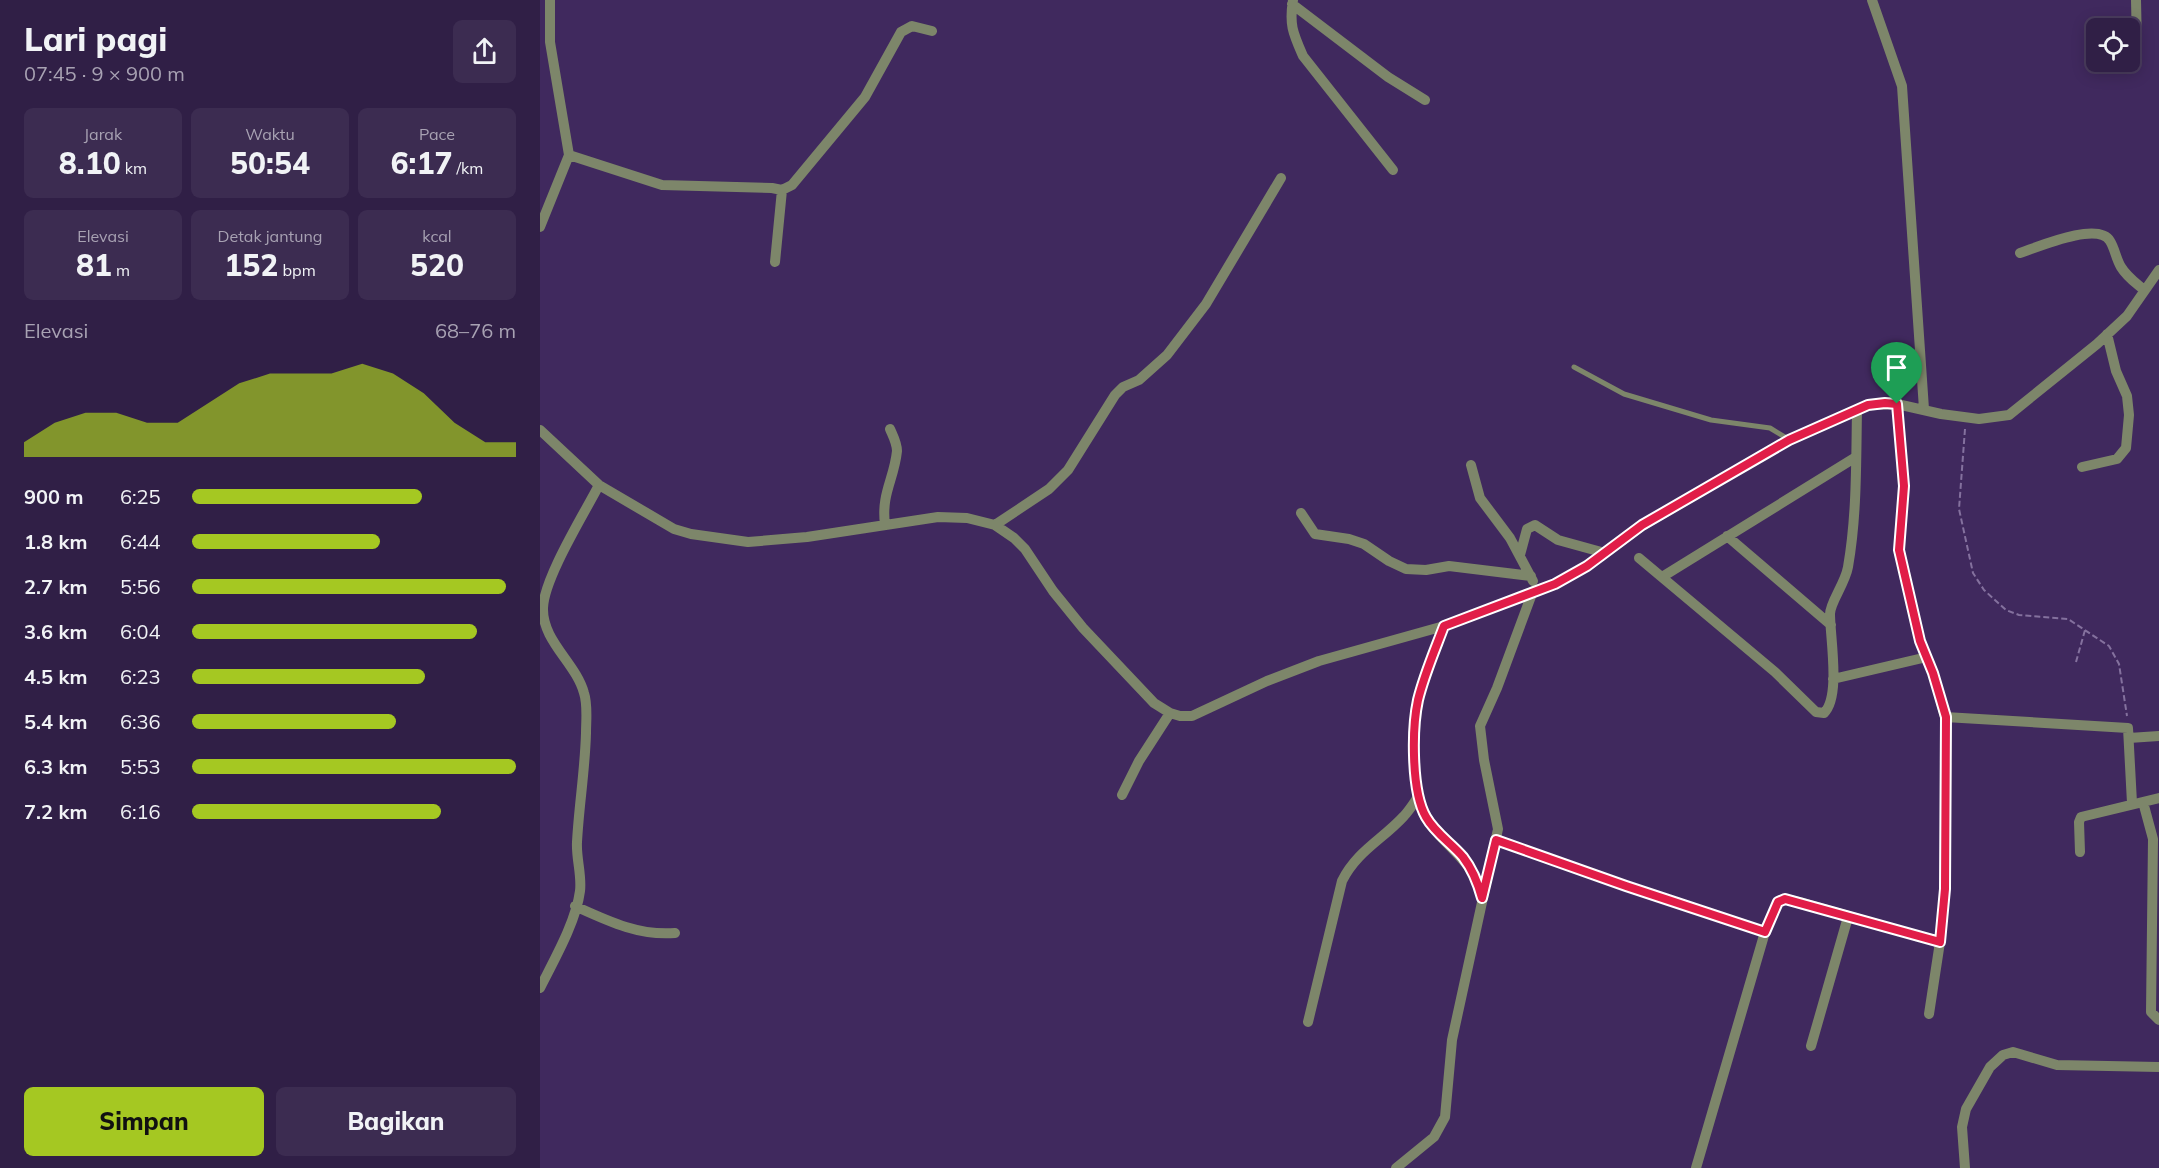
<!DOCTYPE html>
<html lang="id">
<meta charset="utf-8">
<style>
:root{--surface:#301f46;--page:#3c2c51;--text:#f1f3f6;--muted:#a8a2b3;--line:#4b3d5f;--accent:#a5c822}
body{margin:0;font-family:Mulish,sans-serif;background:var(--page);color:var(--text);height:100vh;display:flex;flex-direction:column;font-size:22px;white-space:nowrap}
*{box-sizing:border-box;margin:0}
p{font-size:20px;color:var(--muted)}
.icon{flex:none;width:33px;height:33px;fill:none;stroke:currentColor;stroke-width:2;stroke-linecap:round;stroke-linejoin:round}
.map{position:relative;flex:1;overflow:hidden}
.drawer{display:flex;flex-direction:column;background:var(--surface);width:540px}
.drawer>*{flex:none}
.tools{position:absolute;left:1546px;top:18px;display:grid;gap:12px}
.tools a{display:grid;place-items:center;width:54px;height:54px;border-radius:9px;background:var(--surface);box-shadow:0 3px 15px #0003,0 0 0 2px var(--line);font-size:30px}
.pin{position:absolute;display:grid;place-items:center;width:51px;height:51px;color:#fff;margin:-62px -26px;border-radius:50% 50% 50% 0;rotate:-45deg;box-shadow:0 0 6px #0007}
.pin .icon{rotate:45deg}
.round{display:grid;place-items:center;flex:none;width:63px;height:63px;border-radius:9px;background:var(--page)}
.headline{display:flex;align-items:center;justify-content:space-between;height:102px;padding:0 24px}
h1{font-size:33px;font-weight:800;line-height:45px}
.stats{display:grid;grid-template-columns:repeat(3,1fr);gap:9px;height:102px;padding:6px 24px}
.stats div{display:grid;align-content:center;border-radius:9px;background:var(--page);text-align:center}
.stats b{font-size:30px;font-weight:800}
.stats small{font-size:16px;font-weight:400}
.stats p{font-size:16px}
.chart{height:168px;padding:12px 24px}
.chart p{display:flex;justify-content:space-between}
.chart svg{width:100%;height:108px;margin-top:6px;fill:var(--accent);opacity:.7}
.action{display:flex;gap:12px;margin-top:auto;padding:12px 24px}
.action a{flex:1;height:69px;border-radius:9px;background:var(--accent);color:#111;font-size:24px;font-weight:800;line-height:69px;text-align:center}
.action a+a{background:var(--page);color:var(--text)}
ul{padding:0 24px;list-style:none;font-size:20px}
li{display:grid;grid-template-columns:96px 72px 1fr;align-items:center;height:45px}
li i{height:15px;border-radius:8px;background:var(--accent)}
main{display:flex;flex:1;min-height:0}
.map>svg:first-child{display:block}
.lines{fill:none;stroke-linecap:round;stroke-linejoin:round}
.path{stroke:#84719e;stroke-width:2;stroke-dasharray:6 3;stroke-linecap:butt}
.service{stroke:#7d866a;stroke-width:5}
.minor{stroke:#7d866a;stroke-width:10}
.route-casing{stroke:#fff;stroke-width:12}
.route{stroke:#e11d48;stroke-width:8}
</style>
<main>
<section class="drawer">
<div class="headline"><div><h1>Lari pagi</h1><p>07:45 · 9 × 900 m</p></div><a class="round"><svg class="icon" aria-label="share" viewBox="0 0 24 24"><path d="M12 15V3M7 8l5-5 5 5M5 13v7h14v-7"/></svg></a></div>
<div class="stats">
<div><p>Jarak</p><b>8.10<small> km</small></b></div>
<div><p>Waktu</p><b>50:54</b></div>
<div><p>Pace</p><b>6:17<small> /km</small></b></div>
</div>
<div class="stats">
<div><p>Elevasi</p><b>81<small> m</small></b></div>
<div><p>Detak jantung</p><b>152<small> bpm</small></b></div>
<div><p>kcal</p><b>520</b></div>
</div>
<div class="chart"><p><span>Elevasi</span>68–76 m</p>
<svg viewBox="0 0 160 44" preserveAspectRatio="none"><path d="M0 44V38L10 30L20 26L30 26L40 30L50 30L60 22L70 14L80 10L90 10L100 10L110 6L120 10L130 18L140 30L150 38L160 38V44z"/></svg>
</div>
<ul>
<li><b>900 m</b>6:25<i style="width:71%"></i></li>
<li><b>1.8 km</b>6:44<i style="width:58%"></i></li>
<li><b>2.7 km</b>5:56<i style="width:97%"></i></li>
<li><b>3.6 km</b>6:04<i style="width:88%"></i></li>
<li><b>4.5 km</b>6:23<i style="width:72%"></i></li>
<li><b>5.4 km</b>6:36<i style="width:63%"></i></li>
<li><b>6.3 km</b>5:53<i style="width:100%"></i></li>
<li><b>7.2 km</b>6:16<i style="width:77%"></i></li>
</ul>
<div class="action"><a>Simpan</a><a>Bagikan</a></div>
</section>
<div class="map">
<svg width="1619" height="1168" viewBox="0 0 1619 1168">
<rect width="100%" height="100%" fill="#40295e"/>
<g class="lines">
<path class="path" d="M1425 429 1419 509 1433 573 1444 590 1466 610 1479 615 1528 619 1569 646 1579 664 1587 716
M1536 662 1545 630"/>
<path class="service" d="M1034 367 1084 394 1171 420 1230 428 1248 439"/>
<path class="minor" d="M753 0C749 25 753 33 763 56L853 170
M1332 0 1362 86 1384 409
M1596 0 1597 46
M752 4 848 77 885 100
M29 155 122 185 232 188 242 190 235 262
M242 190 252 185 325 97 361 32 372 26 392 31
M0 227 29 155 10 42V0
M1480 253C1498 247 1558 221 1570 241 1575 249 1576 259 1581 267 1587 277 1596 283 1604 290
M1357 404 1364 486 1359 550 1380 641 1393 673 1405 717V889L1400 942 1389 1014
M0 430 59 485 134 529 151 534 208 542 267 537 398 517 427 518 455 525 474 538 485 549 513 591 543 628 614 703 630 713 640 716H652L727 681 779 661 904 626 1015 584 1047 566 1102 526 1249 440 1328 405 1357 404 1401 414 1439 419 1469 415 1557 344 1587 316 1619 270
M931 465 940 498 970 538 993 581
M1542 467 1577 459 1586 448 1589 415 1587 396 1576 371 1567 334
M761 513 775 534 809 539 824 544 849 561 866 569 886 570 909 566 991 576
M345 525C341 493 354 480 357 451 357 443 353 436 350 429
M455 525 509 489 528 470 575 395 583 387 599 380 627 355 666 304 741 178
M1187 536 1291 625
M980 555 987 529 995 525 1018 540 1065 553
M1099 558 1235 672 1276 712 1284 713C1301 697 1290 637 1290 614 1290 602 1305 584 1308 567 1317 515 1316 463 1317 410
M1122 577 1316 457
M904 626C895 650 883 675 878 700 872 729 871 793 886 818 905 848 931 857 942 895
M1293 679 1387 657
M1405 717 1588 728 1592 803
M1589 738 1619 736
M582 795 599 761 630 713
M1603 802 1613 839 1611 1012 1619 1020
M955 840 1086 886 1225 932
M1540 852 1539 822 1541 817 1619 798
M35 906C68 921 99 936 135 933
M0 988C14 960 36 922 40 891 42 875 36 858 37 842 39 805 45 770 46 733 46 720 48 705 44 693 36 663 2 641 3 608 4 578 44 514 59 485
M768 1022 802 881C817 851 842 840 864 816 869 811 874 803 878 797
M1271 1046 1308 917
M856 1168 894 1137 905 1117 912 1040 958 829 944 760 940 726 957 688 993 591
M1156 1168 1225 932 1238 902 1245 899 1263 903 1400 942
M1425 1168 1422 1127 1426 1109 1450 1067 1463 1055 1473 1052 1517 1065 1619 1067"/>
</g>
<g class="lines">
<g class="route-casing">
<path id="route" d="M1345 403 1357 404 1364 486 1359 550 1380 641 1393 673 1406 717 1405 889 1400 942 1245 899 1238 902 1225 932 1086 886 956 840 942 898C938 883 933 870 923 857 911 843 895 833 886 817 871 791 872 728 878 700 884 675 895 650 904 626L1015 584 1047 566 1102 525 1249 440 1328 405Z"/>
</g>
<use href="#route" class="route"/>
</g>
</svg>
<div class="tools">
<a><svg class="icon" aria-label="locate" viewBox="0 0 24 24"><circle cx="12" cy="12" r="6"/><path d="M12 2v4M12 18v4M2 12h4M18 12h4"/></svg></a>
</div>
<div class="pin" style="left:1357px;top:404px;background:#1e9e55"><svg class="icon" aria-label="arrive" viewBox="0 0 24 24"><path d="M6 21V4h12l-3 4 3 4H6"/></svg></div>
</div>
</main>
